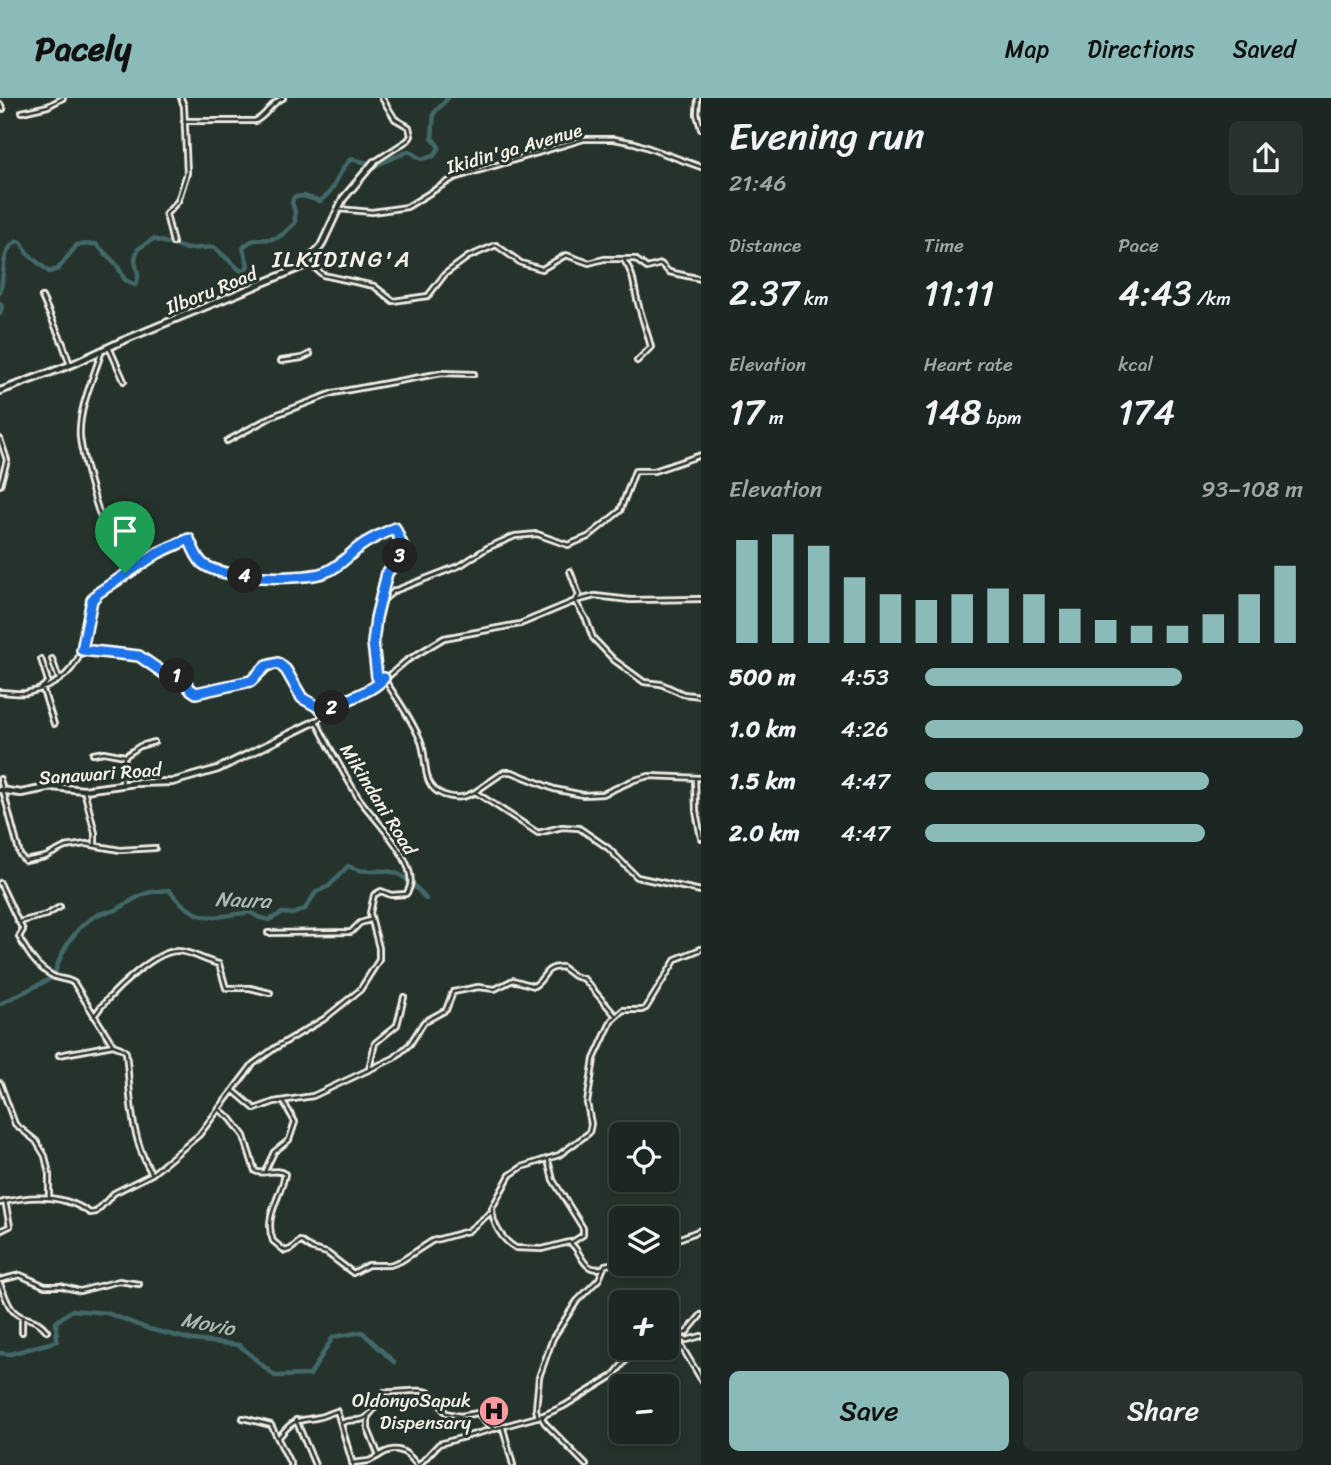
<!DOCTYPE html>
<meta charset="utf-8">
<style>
:root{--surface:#1c2622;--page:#29322f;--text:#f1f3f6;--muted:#a0a5a5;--line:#3a4340;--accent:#8bbbb9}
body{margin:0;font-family:Sriracha,sans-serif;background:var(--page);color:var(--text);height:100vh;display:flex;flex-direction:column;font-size:26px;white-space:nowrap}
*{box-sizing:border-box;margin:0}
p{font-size:23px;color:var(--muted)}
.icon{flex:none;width:38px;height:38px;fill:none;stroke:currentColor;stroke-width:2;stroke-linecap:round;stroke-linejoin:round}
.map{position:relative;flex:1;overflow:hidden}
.details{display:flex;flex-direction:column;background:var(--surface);width:630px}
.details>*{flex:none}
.buttons{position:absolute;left:609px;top:1024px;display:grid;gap:14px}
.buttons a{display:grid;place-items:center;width:70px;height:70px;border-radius:10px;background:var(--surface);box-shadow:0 4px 10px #0003,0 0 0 2px var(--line);font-size:35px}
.pin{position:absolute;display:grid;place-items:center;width:60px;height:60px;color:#fff;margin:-72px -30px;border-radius:50% 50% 50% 0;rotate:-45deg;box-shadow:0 0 7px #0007}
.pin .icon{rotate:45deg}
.km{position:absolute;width:35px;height:35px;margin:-18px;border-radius:50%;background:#222;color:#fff;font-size:19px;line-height:35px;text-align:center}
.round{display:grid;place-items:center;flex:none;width:74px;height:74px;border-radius:10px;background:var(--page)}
.headline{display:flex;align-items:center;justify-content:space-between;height:119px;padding:0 28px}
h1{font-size:38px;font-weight:600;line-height:52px}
.figures{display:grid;grid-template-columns:repeat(3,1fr);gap:10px;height:119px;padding:7px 28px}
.figures div{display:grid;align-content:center}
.figures b{font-size:35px;font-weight:600}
.figures small{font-size:19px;font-weight:400}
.figures p{font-size:19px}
.chart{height:196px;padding:14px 28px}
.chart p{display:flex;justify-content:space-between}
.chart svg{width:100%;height:126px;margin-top:7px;stroke:var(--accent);stroke-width:6}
.primary-button{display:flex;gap:14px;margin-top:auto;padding:14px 28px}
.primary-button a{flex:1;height:80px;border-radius:10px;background:var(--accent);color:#111;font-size:28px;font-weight:600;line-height:80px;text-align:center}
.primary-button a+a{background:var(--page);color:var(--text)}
ul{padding:0 28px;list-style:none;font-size:23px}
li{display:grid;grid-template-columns:112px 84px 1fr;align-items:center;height:52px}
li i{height:18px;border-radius:9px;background:var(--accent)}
header{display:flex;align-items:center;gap:42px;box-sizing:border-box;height:98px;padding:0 35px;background:var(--accent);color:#111}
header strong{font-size:33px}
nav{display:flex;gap:38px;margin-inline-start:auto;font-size:24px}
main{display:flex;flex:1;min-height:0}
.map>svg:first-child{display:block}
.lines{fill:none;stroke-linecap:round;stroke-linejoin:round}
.river{stroke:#436767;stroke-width:4.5}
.minor-casing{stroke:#f4f1e8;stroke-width:8}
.tertiary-casing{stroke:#f4f1e8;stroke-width:10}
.minor{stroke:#26332d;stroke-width:2.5}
.tertiary{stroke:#26332d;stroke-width:4.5}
.route-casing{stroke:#fff;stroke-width:14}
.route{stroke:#1a73e8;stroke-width:9}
.labels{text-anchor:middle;stroke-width:6;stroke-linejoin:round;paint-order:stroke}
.street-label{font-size:19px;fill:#f4f1e8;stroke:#26332d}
.poi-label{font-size:19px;fill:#f4f1e8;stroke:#26332d;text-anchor:end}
.water-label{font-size:21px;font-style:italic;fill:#adbab4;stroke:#26332d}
.quarter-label{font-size:23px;letter-spacing:2px;fill:#f4f1e8;stroke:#26332d}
</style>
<header>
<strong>Pacely</strong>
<nav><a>Map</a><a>Directions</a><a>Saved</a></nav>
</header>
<main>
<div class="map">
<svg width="701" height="1367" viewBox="0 0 701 1367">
<rect width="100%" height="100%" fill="#26332d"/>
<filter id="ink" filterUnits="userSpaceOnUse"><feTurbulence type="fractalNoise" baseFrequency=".0143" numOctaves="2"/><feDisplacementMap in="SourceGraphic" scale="14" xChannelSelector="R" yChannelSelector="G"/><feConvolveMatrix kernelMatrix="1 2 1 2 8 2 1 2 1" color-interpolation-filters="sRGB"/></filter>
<g filter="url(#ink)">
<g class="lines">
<path class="river" d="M0 194C5 178 0 150 18 143L22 145 27 155 49 174 58 171 77 147 96 146 117 167 125 182 135 187C142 177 135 171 135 162 135 158 137 155 138 151L153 141 187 151 214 149 241 173 245 172 248 167 243 150C254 137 262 144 276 140 283 138 289 130 295 125V114L292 104 294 99 303 98 320 103C338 91 336 74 351 61L377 67 409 53 421 61 434 58 439 49 432 40 434 15 448 0
M0 205 2 209 0 216
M0 906 54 879C59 856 75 828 97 817 104 813 112 815 118 811 141 797 141 794 169 792 197 826 210 820 250 814L258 819 269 822 282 815 293 816 305 811 316 794 329 788 348 768C359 773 363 773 375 773 400 771 412 783 426 801
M0 1255 10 1256 57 1243 56 1224 72 1212 107 1215 149 1231 193 1242 239 1247 275 1278 310 1277 333 1239 362 1234 394 1264"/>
<g class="minor-casing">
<path id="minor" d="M698 0 697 16 701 31
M0 6 3 11
M22 14 48 8 63 0
M184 23H255C267 18 270 5 283 0
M374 64 408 42 411 38 409 29 395 21 382 0
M338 111 372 114 407 109 454 80 584 41H614L635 45 701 69
M173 145 166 116 178 103 187 75 184 8 181 0
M624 162C635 178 633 187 638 205 642 220 647 234 651 249L637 263
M309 165 323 177 374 188 393 203 428 198 445 176 468 159 496 147 521 165 542 171 566 157 589 165 604 161H635L647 170 661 166 669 174 701 181
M42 199 63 246 70 267
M109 249 124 283
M281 263 302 260 310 256
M0 341 7 362 0 387
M227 343 273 318 333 295 442 275 474 276
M570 473 579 497 575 503 586 521 593 540 614 562 644 584 661 586 683 596 701 598
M125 475 158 455 189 441C192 448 196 459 202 464 221 481 299 482 323 475 339 470 349 456 362 447 372 440 384 435 395 430L405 453 387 476 376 520 373 545 377 579 384 581C397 600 410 619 420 641 429 660 419 688 444 697 456 701 464 700 475 694L538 735 562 729 579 730 608 750 637 779 701 793
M382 503 394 493 461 467 487 450 515 438 537 436 568 447 588 439 620 413 635 373H654L701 357
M82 553 139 558 165 576 182 579 192 593 196 595 251 583 266 568 278 565 286 572 302 600 327 614
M41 561 48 583 43 589
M52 561 59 581
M42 589 54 626
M0 594C9 594 18 596 26 595 57 589 79 572 84 541 86 528 86 510 93 500 101 489 126 483 127 468 127 455 111 443 106 432 97 413 82 359 80 339 78 311 94 279 102 252
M93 656 104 654 125 658 140 648 154 644
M695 680 696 713 701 740
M0 681 20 757 25 763 45 759 65 749 86 746 120 752 155 750
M122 687 124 659
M84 692 95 735V747
M475 694 504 674H512L554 691 583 697 603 696 634 682 649 678 701 680
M0 785 18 823
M60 809 46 817 19 824 23 832 19 839C28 855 36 869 53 878 60 882 67 880 74 885L113 947 121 950 126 954C131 997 129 1038 152 1076
M268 835 351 834 360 825 370 822
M94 918C108 898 154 852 178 853 190 853 205 863 219 866L226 890H250L270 895
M59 957 113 947
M369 971 375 945 397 927 404 899
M0 985 15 1026 36 1043 45 1058 49 1076V1100
M234 993 255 1011 274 1004 313 998 394 960 410 946 424 924 446 912 453 894 478 889 495 891 513 882 534 888C547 880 542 869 562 869L574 878 584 881 615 917
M219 1011 231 1021 244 1038 255 1073C264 1078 275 1069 285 1076 281 1099 263 1119 273 1143L285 1153 291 1151 300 1143 312 1151 327 1155 353 1175 368 1167H390L401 1163 432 1143 468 1133 490 1115
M548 1062 553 1082 583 1130V1137L572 1144
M265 1073 274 1054 289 1042 295 1024 283 1003
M0 1105C30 1097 64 1096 90 1115L96 1114 114 1095 152 1076 199 1037 253 966 275 950 324 921 360 892 379 862V850L370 815 374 797 381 793 391 797 406 796C427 770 371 719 358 699 343 674 329 649 316 623L342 602 377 588 406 563 444 540 520 526 575 503 595 498 630 502 701 501
M0 1133 10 1128 5 1103
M667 1150 678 1141 701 1132
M603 1170C581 1175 583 1153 569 1144L542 1151 516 1150C502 1142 492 1126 492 1110L510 1077 522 1069 559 1057 589 1035 591 1026 587 1005 594 961 612 922 623 912H642L646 910 676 861 701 851
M0 1182 20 1177 45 1188H61L80 1193 119 1183 139 1186
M0 1186C6 1198 8 1214 23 1219 35 1223 39 1223 47 1233
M22 1234V1219
M678 1240 687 1242 701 1238
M677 1241 701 1281
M667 1244 687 1234 701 1217
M544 1317 542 1320 545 1325 586 1367
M538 1319 536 1311 539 1279 553 1240 577 1203 599 1181 605 1167 621 1164
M243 1320 271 1327 291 1367
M296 1322 315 1367
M341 1325C352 1320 356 1324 363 1321 372 1318 379 1302 384 1294 399 1296 423 1288 433 1297 439 1302 441 1309 446 1315L460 1318 478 1315 487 1326 495 1331
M503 1330 513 1367
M279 1339C295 1319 297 1324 320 1319 325 1317 331 1315 337 1313L353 1367
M380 1357C396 1347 406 1352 417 1367
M352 1365 369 1363 379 1358 368 1331V1318
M419 1367 439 1346 544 1317 564 1308 613 1278 636 1250"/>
</g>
<g class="tertiary-casing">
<path id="tertiary" d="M0 293 73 266 122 243 304 168 321 148 343 101 374 64
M0 692 21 695 52 689 84 692 135 685 172 684 218 671 316 623"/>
</g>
<use href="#minor" class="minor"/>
<use href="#tertiary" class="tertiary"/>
</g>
</g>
<g class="lines" filter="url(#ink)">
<g class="route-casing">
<path id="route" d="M395 430 405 453 387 475 376 520 373 545 377 579 384 580C372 595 345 600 327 614L302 600 286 572 278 565 266 568 251 583 196 595 190 591 182 579 165 576 139 558 82 552 92 502 98 495 158 455 189 441C192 448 196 459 202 465 221 482 299 482 323 475 339 470 349 456 362 447 372 440 385 435 395 430Z"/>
</g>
<use href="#route" class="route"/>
</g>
<defs>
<g id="hospital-disc" transform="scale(1.575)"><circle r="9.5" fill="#ff9aa2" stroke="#26332d"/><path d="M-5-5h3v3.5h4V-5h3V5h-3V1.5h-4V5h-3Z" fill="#111"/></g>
</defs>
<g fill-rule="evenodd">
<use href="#hospital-disc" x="494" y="1313"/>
</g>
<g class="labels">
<g class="street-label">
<text transform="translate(514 50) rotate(-16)" y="7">Ikidin'ga Avenue</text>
<text transform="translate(211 192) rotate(-22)" y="7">Ilboru Road</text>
<text transform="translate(100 675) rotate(-4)" y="7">Sanawari Road</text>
<text transform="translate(379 701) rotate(58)" y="7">Mikindani Road</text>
</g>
<g class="poi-label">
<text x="471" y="1309">OldonyoSapuk<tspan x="471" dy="22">Dispensary</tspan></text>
</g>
<g class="water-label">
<text transform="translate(243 802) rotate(2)" y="7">Naura</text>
<text transform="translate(208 1226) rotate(11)" y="7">Movio</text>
</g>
<g class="quarter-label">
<text x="342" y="169">ILKIDING'A</text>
</g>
</g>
</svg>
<div class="buttons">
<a><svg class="icon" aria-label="locate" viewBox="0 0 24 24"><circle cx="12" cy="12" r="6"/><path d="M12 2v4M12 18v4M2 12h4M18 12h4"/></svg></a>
<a><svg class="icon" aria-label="layers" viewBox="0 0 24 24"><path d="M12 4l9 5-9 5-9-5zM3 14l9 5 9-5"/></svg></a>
<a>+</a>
<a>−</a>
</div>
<div class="pin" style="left:125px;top:475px;background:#1e9e55"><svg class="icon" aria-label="arrive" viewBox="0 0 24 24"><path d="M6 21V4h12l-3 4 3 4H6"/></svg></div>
<b class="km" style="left:177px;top:578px">1</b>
<b class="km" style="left:332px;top:610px">2</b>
<b class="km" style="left:400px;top:458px">3</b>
<b class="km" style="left:245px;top:478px">4</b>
</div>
<section class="details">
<div class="headline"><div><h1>Evening run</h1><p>21:46</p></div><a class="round"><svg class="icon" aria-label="share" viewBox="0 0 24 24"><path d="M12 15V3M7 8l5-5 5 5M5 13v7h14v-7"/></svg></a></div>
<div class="figures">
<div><p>Distance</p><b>2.37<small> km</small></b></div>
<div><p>Time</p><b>11:11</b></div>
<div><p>Pace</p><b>4:43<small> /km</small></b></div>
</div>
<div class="figures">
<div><p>Elevation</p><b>17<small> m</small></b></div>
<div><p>Heart rate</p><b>148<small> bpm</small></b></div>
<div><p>kcal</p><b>174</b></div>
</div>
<div class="chart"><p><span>Elevation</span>93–108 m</p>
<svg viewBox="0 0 160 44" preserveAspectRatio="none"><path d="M5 44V8M15 44V6M25 44V10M35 44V21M45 44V27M55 44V29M65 44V27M75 44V25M85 44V27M95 44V32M105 44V36M115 44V38M125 44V38M135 44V34M145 44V27M155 44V17"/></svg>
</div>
<ul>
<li><b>500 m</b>4:53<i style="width:68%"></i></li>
<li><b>1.0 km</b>4:26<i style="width:100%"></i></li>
<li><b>1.5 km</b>4:47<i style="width:75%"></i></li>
<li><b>2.0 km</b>4:47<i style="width:74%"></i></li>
</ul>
<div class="primary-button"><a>Save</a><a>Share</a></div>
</section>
</main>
